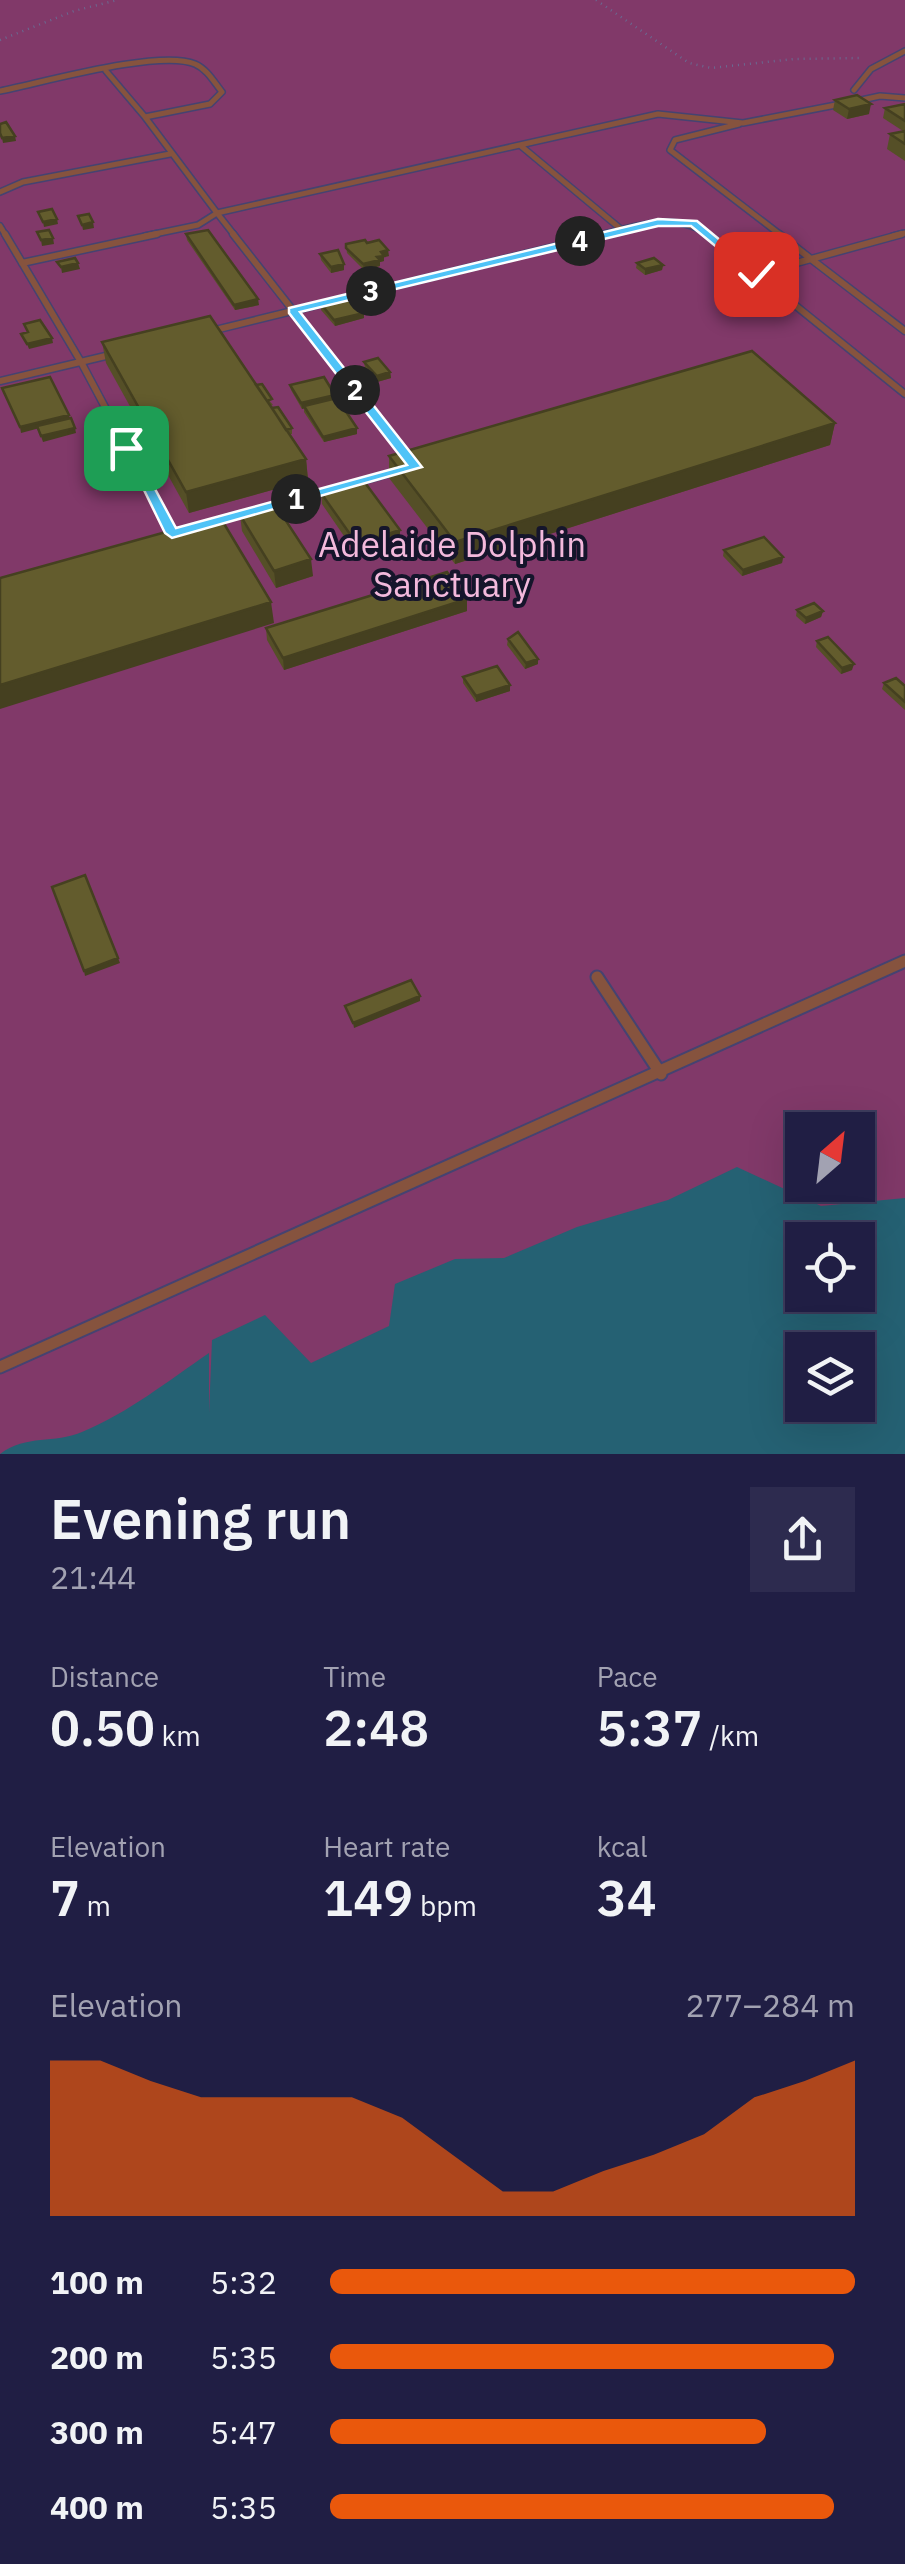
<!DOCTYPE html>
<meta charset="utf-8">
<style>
:root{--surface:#201e44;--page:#2d2b4f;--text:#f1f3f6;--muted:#a2a2b2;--line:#3d3c5d;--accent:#ea580c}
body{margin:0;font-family:"IBM Plex Sans",sans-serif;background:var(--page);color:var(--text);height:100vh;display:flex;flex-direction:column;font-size:38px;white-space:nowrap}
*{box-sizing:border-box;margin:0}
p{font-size:32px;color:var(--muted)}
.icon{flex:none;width:55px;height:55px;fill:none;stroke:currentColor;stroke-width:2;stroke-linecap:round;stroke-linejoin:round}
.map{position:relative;height:1454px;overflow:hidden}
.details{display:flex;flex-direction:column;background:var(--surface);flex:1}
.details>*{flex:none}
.needle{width:65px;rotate:28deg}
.controls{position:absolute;left:785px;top:1112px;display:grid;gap:20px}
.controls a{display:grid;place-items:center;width:90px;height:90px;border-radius:0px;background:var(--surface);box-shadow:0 10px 40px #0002,0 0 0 2px var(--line);font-size:50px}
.pin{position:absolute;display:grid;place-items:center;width:85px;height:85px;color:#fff;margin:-42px;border-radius:20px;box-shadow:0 5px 15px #0006}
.km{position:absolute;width:50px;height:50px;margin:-25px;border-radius:50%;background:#222;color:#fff;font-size:28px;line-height:50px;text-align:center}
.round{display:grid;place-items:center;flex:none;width:105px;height:105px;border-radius:0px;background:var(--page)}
.overview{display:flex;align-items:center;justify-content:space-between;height:170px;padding:0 50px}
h1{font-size:55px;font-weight:600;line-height:75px}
.metrics{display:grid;grid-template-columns:repeat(3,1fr);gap:15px;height:170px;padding:10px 50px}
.metrics div{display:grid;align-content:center}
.metrics b{font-size:50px;font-weight:600}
.metrics small{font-size:28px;font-weight:400}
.metrics p{font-size:28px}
.chart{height:280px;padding:20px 50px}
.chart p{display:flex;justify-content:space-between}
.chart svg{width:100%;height:180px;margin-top:10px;fill:var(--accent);opacity:.7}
ul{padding:0 50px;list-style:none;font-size:32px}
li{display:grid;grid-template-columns:160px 120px 1fr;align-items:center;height:75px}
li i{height:25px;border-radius:12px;background:var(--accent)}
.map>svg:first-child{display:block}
.green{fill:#813969;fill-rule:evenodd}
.water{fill:#256173;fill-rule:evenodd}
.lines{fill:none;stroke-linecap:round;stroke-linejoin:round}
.lane-far2-casing{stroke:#454371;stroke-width:8}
.lane-far1-casing{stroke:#454371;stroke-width:9}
.lane-casing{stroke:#454371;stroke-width:15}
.path{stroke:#6a6991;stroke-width:2.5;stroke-dasharray:1 5;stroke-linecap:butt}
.lane-far2{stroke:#86533e;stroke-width:5}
.lane-far1{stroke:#86533e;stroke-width:6}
.lane{stroke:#86533e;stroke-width:11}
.wall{fill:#554f27}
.shaded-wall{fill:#454020}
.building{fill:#635c2d;stroke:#454020;stroke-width:2.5}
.route{fill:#4fc3f7;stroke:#fff;stroke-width:2.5}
.labels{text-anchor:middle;stroke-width:8;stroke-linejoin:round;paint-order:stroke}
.park-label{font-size:35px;fill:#f3b9dc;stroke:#15152b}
</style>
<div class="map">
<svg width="905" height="1454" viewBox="0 0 905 1454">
<rect width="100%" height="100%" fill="#2a285a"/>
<path class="green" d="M0 0H905V1454H0ZM802 1130H858V1185H802ZM802 1240H858V1295H802ZM802 1350H858V1405H802Z"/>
<path class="water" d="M737 1167 821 1206 905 1198V1454H0C27 1434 54 1444 82 1432 128 1413 168 1381 209 1353V1413L212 1340 265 1315 311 1363 389 1326 395 1284 455 1259 504 1258 577 1227 668 1200ZM802 1240H858V1295H802ZM802 1350H858V1405H802Z"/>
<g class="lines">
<g class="lane-far2-casing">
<path id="lane-far2" d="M854 90 871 69 905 51
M0 91C41 83 159 49 195 64 207 69 214 82 222 92L210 104 145 117 106 71
M857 101 880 96 905 98
M145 117 217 213 658 114 743 123 841 104
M739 124 675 140 670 150 782 236
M521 146 622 230
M0 192 23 182 170 154
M0 226 6 236
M145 236 198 225 217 213 235 236
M596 236C634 227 677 210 710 236
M893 236 905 233"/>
</g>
<g class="lane-far1-casing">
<path id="lane-far1" d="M5 234 81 362 172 533 176 532
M233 234 411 461
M707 234 905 394
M779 234 811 259 902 234
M22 263 157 234
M756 274 811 259 905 331
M207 332 606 234
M0 381 114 354
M273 506 398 471
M210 523 249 512"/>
</g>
<g class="lane-casing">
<path id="lane" d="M597 977 661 1074
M0 1367 905 961"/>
</g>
<path class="path" d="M596 0 689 63 711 68 794 59 860 58
M0 40 74 11 117 0"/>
<use href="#lane-far2" class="lane-far2"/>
<use href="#lane-far1" class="lane-far1"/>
<use href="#lane" class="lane"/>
</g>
<path class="wall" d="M835 100 869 114 847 119 833 110Z
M905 104V161L887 149 890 134 903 131 883 118 885 108Z
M186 234 259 305 235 310 187 240Z
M367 243 389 256 384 257V261L380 262V266L364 270 347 253 346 244Z
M320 254 344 270 331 273 321 260Z
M637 263 663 265 662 270 645 275 636 268Z
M321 304 364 318 335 326 321 310Z
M102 342 256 385 273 405 270 406 292 428V434H289L306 459 308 480 189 513 106 363Z
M364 362 390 372 391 378 377 382 365 368Z
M290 385 335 395V399L357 428V434L324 442 304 412V408L302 409 291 390Z
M835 423 830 445 455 564 389 478V456Z
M321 493 400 530V541L357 555 322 504Z
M309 496 310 508 299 512 292 508 291 503Z
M290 510 283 517 313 576 276 588 242 531 240 515Z
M724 550 783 557 782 563 742 576 723 556Z
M467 599V611L284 670 267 640 266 628Z
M797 610 823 611 821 617 805 624 796 616Z
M508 639 538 659V664L525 669 507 645Z
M817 641 852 670 841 674 816 647Z
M463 677 510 685V691L476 702 463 683Z
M884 683 905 686V710L882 689Z"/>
<path class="shaded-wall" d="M871 104 869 114 847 119 849 109Z
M15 136 16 141 3 143 2 138Z
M57 219 58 224 44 227 43 222Z
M93 222 94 228 83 230 82 225Z
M53 238 54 244 42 246 41 240Z
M388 250 389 256 384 257V261L380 262V266L364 270 363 264 381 252Z
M78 263 80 269 62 273 61 267Z
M344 264V270L331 273V267Z
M663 265 662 270 645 275V269Z
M258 299 259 305 235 310 234 305Z
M364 313V318L335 326 334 320Z
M52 338 53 343 29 349 27 344Z
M390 372 391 378 377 382V376Z
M335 395V401L302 409 301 403Z
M69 415 70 420 21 433 20 427Z
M835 423 830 445 455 564V542Z
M75 428 76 433 43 442 41 436Z
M357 428V434L324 442 323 437Z
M306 459 308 480 189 513 186 492Z
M309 502 310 508 299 512 298 506Z
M289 505 290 510 282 518 281 512Z
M400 530V541L357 555V544Z
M783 557 782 563 742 576 743 570Z
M311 559 313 576 276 588 274 571Z
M467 599V611L284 670 283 658Z
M271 602 274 623 0 709V685Z
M823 611 821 617 805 624 806 618Z
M538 659V664L525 669 526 663Z
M854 664 852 670 841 674 842 668Z
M510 685V691L476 702V696Z
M118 958 120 963 85 976 84 971Z
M420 996V1001L354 1028 353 1023Z"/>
<path class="building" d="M857 95 871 104 849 109 835 100Z
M905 104V121L885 108Z
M6 122 15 136 2 138 0 133V124Z
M905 131V144L890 134Z
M52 209 57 219 43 222 38 212Z
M89 214 93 222 82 225 78 216Z
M49 230 53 238 41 240 37 232Z
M208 230 258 299 234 305 186 234Z
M365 240 367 243 379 240 388 250 381 252 384 256 377 257 380 260 363 264 346 248V244Z
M338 250 344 264 331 267 320 254Z
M75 258 78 263 61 267 57 262Z
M654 258 663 265 645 269 637 263Z
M350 297 364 313 334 320 321 304Z
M210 316 306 459 186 492 102 342Z
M40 320 52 338 27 344 21 334 28 332 24 324Z
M752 351 835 423 455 542 389 456Z
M378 358 390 372 377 376 364 362Z
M50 377 69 415 20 427 2 388Z
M324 377 335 395 301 403 290 385Z
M262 384 272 399 267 401 256 385Z
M337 398 357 428 323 437 304 406Z
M278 407 292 428 286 430 272 408Z
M71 418 75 428 41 436 37 426Z
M363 480 400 530 357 544 321 493Z
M309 496V502L298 506 291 503 293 497Z
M277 500 289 505 281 512 275 504 272 505Z
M275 504 311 559 274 571 240 515Z
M220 517 271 602 0 685V578Z
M764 537 783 557 743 570 724 550Z
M447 572 467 599 283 658 266 628Z
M814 603 823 611 806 618 797 610Z
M518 632 538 659 526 663 508 639Z
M828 637 854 664 842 668 817 641Z
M497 666 510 685 476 696 463 677Z
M896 678 905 686V702L884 683Z
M85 875 118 958 84 971 52 887Z
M411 980 420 996 353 1023 345 1006Z"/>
<path class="route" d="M658 219 697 221 761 274 752 276 691 226H658L300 312 422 467 172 538 165 533 122 445 133 448 176 528 407 465 289 313V308Z"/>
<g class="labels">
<g class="park-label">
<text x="452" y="557">Adelaide Dolphin<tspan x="452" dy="40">Sanctuary</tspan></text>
</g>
</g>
</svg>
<div class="controls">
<a><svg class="needle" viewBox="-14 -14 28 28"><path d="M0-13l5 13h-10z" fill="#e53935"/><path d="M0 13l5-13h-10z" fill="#a2a2b2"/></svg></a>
<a><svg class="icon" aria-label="locate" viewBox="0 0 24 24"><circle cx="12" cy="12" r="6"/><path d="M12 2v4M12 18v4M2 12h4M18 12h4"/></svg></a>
<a><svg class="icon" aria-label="layers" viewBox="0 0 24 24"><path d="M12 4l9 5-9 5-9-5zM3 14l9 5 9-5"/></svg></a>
</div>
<div class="pin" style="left:126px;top:448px;background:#1e9e55"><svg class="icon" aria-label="arrive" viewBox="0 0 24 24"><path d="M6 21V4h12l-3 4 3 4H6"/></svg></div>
<div class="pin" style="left:756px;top:274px;background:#d93025"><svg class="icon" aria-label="check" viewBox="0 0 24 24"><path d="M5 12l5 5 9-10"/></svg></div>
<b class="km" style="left:296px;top:499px">1</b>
<b class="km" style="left:355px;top:390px">2</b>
<b class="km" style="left:371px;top:291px">3</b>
<b class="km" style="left:580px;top:241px">4</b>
</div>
<section class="details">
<div class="overview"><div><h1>Evening run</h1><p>21:44</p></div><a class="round"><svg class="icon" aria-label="share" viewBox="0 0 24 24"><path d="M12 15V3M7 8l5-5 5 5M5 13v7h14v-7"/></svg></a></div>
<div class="metrics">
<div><p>Distance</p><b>0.50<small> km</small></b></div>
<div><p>Time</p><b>2:48</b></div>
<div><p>Pace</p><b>5:37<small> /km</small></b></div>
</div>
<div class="metrics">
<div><p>Elevation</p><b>7<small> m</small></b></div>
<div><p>Heart rate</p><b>149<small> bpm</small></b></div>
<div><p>kcal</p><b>34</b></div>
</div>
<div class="chart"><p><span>Elevation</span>277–284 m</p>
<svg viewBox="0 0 160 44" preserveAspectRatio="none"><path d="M0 44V6L10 6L20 11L30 15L40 15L50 15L60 15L70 20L80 29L90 38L100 38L110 33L120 29L130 24L140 15L150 11L160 6V44z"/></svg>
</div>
<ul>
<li><b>100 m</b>5:32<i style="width:100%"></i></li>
<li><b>200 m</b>5:35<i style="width:96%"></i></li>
<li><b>300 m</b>5:47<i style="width:83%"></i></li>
<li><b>400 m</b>5:35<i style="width:96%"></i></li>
</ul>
</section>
